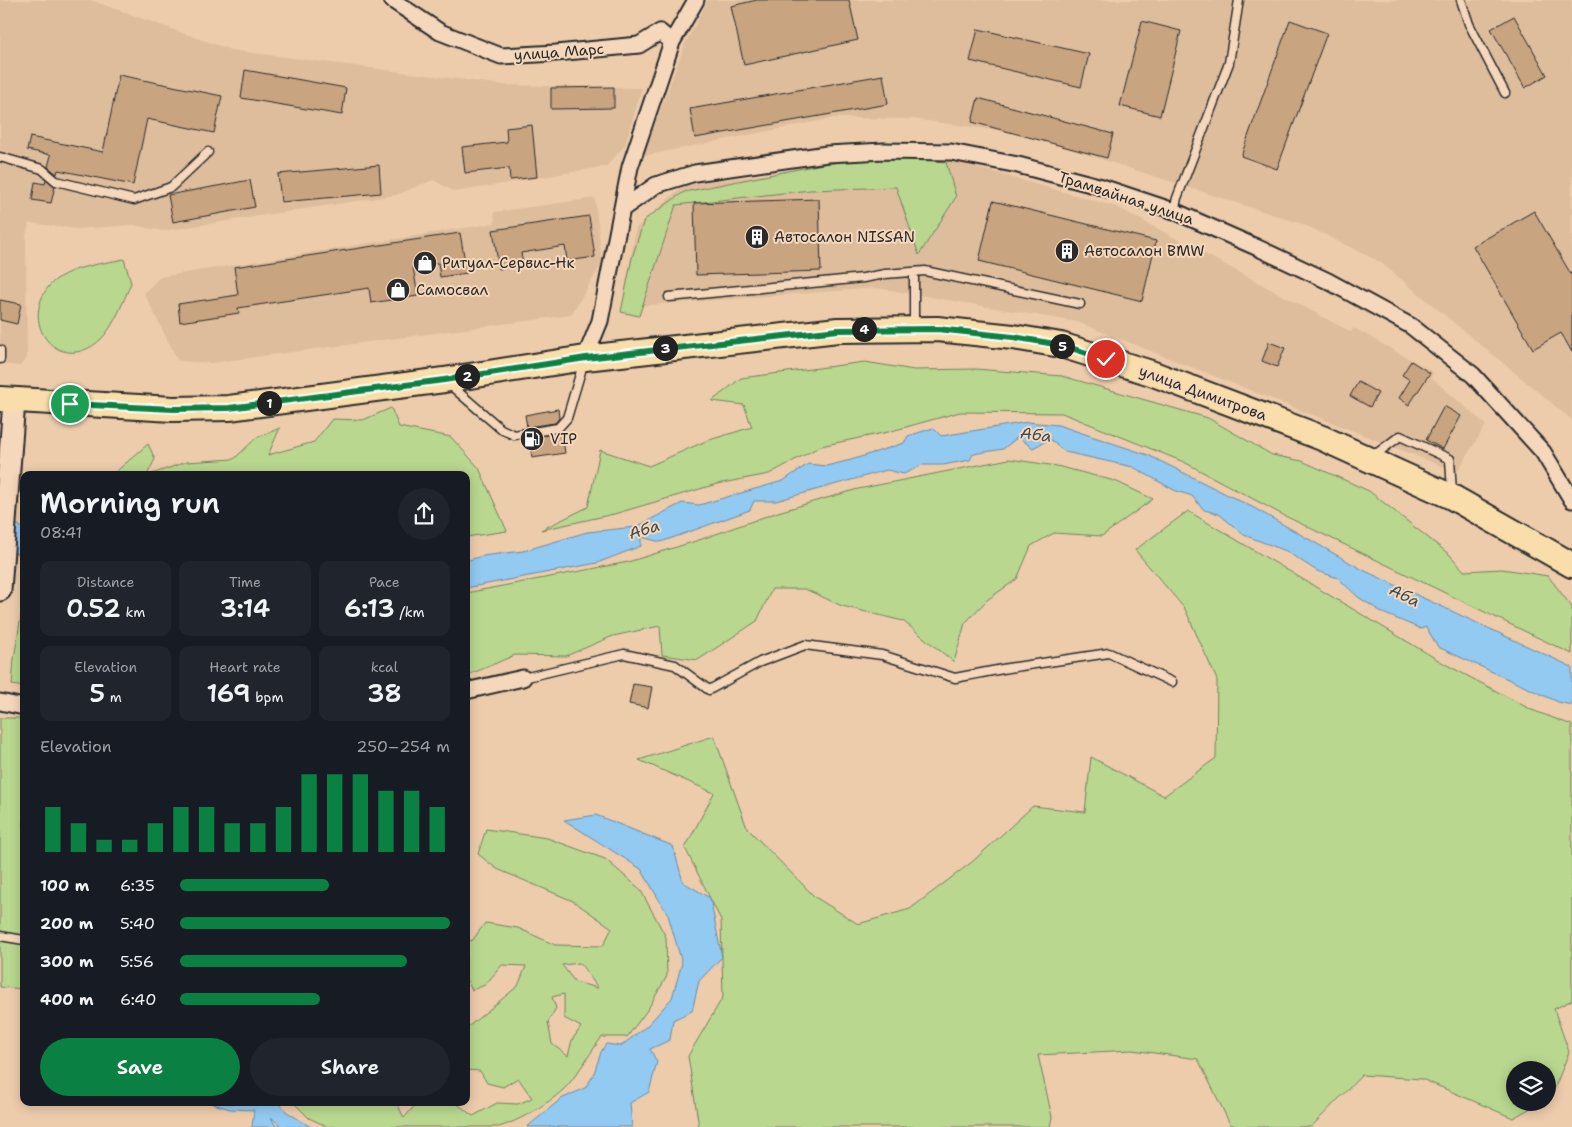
<!DOCTYPE html>
<meta charset="utf-8">
<style>
:root{--surface:#171b24;--page:#20242c;--text:#f1f3f6;--muted:#9ea1a6;--accent:#0b8043}
body{margin:0;font-family:"Shantell Sans",sans-serif;background:var(--page);color:var(--text);height:100vh;display:flex;flex-direction:column;font-size:19px;white-space:nowrap}
*{box-sizing:border-box;margin:0}
p{font-size:16px;color:var(--muted)}
.icon{flex:none;width:28px;height:28px;fill:none;stroke:currentColor;stroke-width:2;stroke-linecap:round;stroke-linejoin:round}
.map{position:relative;flex:1;overflow:hidden}
.drawer{position:absolute;left:20px;top:471px;width:450px;height:635px;display:flex;flex-direction:column;background:var(--surface);border-radius:10px;box-shadow:0 2px 12px #0003}
.drawer>*{flex:none}
.controls{position:absolute;left:1506px;top:1061px;display:grid;gap:10px}
.controls a{display:grid;place-items:center;width:50px;height:50px;border-radius:50%;background:var(--surface);box-shadow:0 2px 12px #0003;font-size:25px}
.pin{position:absolute;display:grid;place-items:center;width:42px;height:42px;color:#fff;margin:-21px;border:2px solid #fff;border-radius:50%;box-shadow:0 1px 5px #0007}
.km{position:absolute;width:25px;height:25px;margin:-12px;border-radius:50%;background:#222;color:#fff;font-size:14px;line-height:25px;text-align:center}
.round{display:grid;place-items:center;flex:none;width:52px;height:52px;border-radius:26px;background:var(--page)}
.headline{display:flex;align-items:center;justify-content:space-between;height:85px;padding:0 20px}
h1{font-size:28px;font-weight:600;line-height:38px}
.stats{display:grid;grid-template-columns:repeat(3,1fr);gap:8px;height:85px;padding:5px 20px}
.stats div{display:grid;align-content:center;border-radius:10px;background:var(--page);text-align:center}
.stats b{font-size:25px;font-weight:600}
.stats small{font-size:14px;font-weight:400}
.stats p{font-size:14px}
.chart{height:140px;padding:10px 20px}
.chart p{display:flex;justify-content:space-between}
.chart svg{width:100%;height:90px;margin-top:5px;stroke:var(--accent);stroke-width:6}
.primary-button{display:flex;gap:10px;margin-top:auto;padding:10px 20px}
.primary-button a{flex:1;height:58px;border-radius:30px;background:var(--accent);color:#fff;font-size:20px;font-weight:600;line-height:58px;text-align:center}
.primary-button a+a{background:var(--page);color:var(--text)}
ul{padding:0 20px;list-style:none;font-size:16px}
li{display:grid;grid-template-columns:80px 60px 1fr;align-items:center;height:38px}
li i{height:12px;border-radius:6px;background:var(--accent)}
.map>svg:first-child{display:block}
.built{fill:#debd9d}
.green{fill:#b9d78f;stroke:#72815d;fill-rule:evenodd}
.water{fill:#92caf1;stroke:#698aa2}
.building{fill:#c8a480;stroke:#2b2b2b}
.lines{fill:none;stroke-linecap:round;stroke-linejoin:round}
.lane-casing{stroke:#2b2b2b;stroke-width:11}
.street-casing{stroke:#2b2b2b;stroke-width:19}
.secondary-casing{stroke:#2b2b2b;stroke-width:25}
.primary-casing{stroke:#2b2b2b;stroke-width:28}
.lane{stroke:#f5d7bb;stroke-width:8}
.street{stroke:#f5d7bb;stroke-width:15}
.secondary{stroke:#f5d7bb;stroke-width:21}
.primary{stroke:#f9deab;stroke-width:24}
.route-casing{stroke:#fff;stroke-width:10}
.route{stroke:#0b8043;stroke-width:6}
.labels{text-anchor:middle;stroke-width:4;stroke-linejoin:round;paint-order:stroke}
.street-label{font-size:15px;fill:#2b2b2b;stroke:#f5d7bb}
.poi-label{font-size:15px;fill:#2b2b2b;stroke:#f5d7bb;text-anchor:start}
.water-label{font-size:16px;font-style:italic;fill:#404b53;stroke:#f5d7bb}
</style>
<div class="map">
<svg width="1572" height="1127" viewBox="0 0 1572 1127">
<rect width="100%" height="100%" fill="#edccac"/>
<filter id="ink" filterUnits="userSpaceOnUse"><feTurbulence type="fractalNoise" baseFrequency=".02" numOctaves="2"/><feDisplacementMap in="SourceGraphic" scale="10" xChannelSelector="R" yChannelSelector="G"/><feConvolveMatrix kernelMatrix="1 2 1 2 8 2 1 2 1" color-interpolation-filters="sRGB"/></filter>
<g filter="url(#ink)">
<path class="built" d="M0 0H90L231 50 504 85 642 88 625 145 607 166 455 192 433 180 396 195 163 231 134 225 77 229 29 223 26 237 27 358 20 366 0 364Z
M708 0H1572V420L1380 262 1305 225 1023 134 912 119 834 118 643 156 685 44Z
M951 160 1117 207 1351 332 1354 328 1433 372 1431 377 1486 425 1457 472 1077 322 877 288 622 307 636 228 685 184 886 161Z
M595 198 602 263 571 315 211 363 178 361 144 293 160 277 495 223 494 212Z"/>
<path class="green" d="M892 157 946 162 956 197 919 255 896 187 810 190 676 205 639 316 621 312 632 258 644 220 684 192 823 164Z
M124 259 131 283C124 300 114 327 100 340 60 376 18 325 49 286 65 267 101 264 124 259Z
M865 362 914 370 976 369 1062 376 1208 418 1272 455 1302 461 1369 491 1450 555 1464 571 1502 569 1548 576 1572 607V654L1285 516 1184 462 1062 413 960 412 888 432 821 446 769 474 717 484 614 514 541 530 588 507 600 450 649 466 706 441 752 427 744 405 712 401 741 378Z
M391 408 399 427 451 437 479 468 507 531 466 537V475H149L186 462 234 459 256 438 280 428 268 455 314 442 332 419 363 420Z
M148 444 155 459 147 475H112Z
M1009 459 1057 466 1115 481 1153 499 1102 536 1054 533 1031 546 1017 579 987 600 965 623 954 662 903 621 842 606 805 589H772L757 621 698 660 662 655 660 626 613 636 566 656 515 655 466 676V593L628 562 699 540 778 512 858 489Z
M1188 511 1445 664 1532 710 1572 725V1000L1554 1009 1569 1052 1552 1095 1548 1098V1070H1515V1102L1540 1103 1513 1118 1422 1079 1362 1075 1311 1127H1239L1230 1124 1198 1059 1132 1050 1038 1055 1052 1117 1050 1127H699L688 1056 723 997 721 920 685 848 714 793 639 760 714 736 747 828 815 897 858 924 910 909 972 862 1033 806 1085 812 1091 757 1164 796 1216 758 1217 680 1185 609 1135 550Z
M24 597V687L12 685 14 659Z
M0 718H24V989L0 987Z
M486 829 547 838 605 859 640 889 666 937 667 976 648 1009 627 1037H602C591 1051 576 1078 563 1090 548 1104 519 1121 499 1127H328L309 1118 294 1103H397L404 1118 417 1103H456L473 1116 497 1103 518 1104 532 1098 518 1078 503 1087 487 1083 480 1071 466 1070V1023L469 1026 518 986 526 966 502 965 485 985 472 990 466 979V939L472 941 485 923 518 928 555 945 603 946 612 928 573 901 497 869 478 854ZM580 963 598 988 575 982 562 965ZM564 994V1018L581 1027 572 1040 568 1056 552 1044 548 1022 556 1008 552 997Z"/>
<path class="water" d="M1028 422 1058 425 1148 455 1254 508 1363 570 1572 667V705L1558 702 1438 647 1426 627 1421 629 1383 613 1358 597 1338 578 1317 571 1286 551 1244 535 1219 514 1204 510 1192 496 1174 490 1133 467 1065 452 1050 439 1033 448 1018 437 1003 449 973 454 970 460 943 465H922L904 474 887 470 776 501H754L750 510 661 542 641 537V546L597 563 466 588V561L482 556 523 551 587 532 636 527 682 503 699 505 783 481 808 464 826 466 851 460 904 443 908 436 933 428 941 436Z
M0 512 24 529V559L0 541Z
M596 815 673 846 683 882 710 898 722 957 699 981 692 1011 673 1020 670 1040 650 1049 657 1062 649 1092 630 1103 632 1127H527L561 1099 585 1088 593 1076 601 1052 606 1044 621 1046 648 1025 672 998 682 963 668 915 641 869 564 820Z
M213 1103H279L287 1112 311 1127H282L271 1117 276 1127H252L254 1110 230 1109 213 1104Z"/>
<path class="building" d="M757 0H849L858 40 744 65 731 6Z
M1514 16 1547 75 1525 88 1491 29Z
M1290 20 1327 33 1277 169 1241 156Z
M1142 21 1181 31 1160 116 1120 106Z
M978 29 1089 54 1081 87 970 61Z
M245 70 346 88 342 115 241 98Z
M119 75 222 96 214 133 147 119 133 185 58 170 57 174 48 167 51 155 27 150 30 137 103 152Z
M883 75 888 104 695 138 690 109Z
M614 87V108L551 109V88Z
M978 98 1113 134 1107 158 972 122Z
M532 125 537 177 510 180 509 168 465 173 462 147 507 142 506 128Z
M379 165 381 193 281 202 278 174Z
M46 179 55 186 51 203 32 200 35 182 45 184Z
M250 180 255 207 173 222 168 195Z
M819 199 821 271 696 275 694 203Z
M993 201 1156 241 1142 301 979 261Z
M1534 211 1572 276V352L1561 333 1533 349 1473 246Z
M589 216 595 257 567 261 565 246 521 253 523 265 499 269 493 230Z
M460 233 467 273 440 277 438 263 413 267 418 296 371 303 369 288 238 308 239 313 180 322 178 304 238 295 234 267Z
M0 300 21 304 17 324 0 320Z
M1269 342 1285 348 1277 367 1262 361Z
M1411 361 1430 373 1409 405 1399 398 1410 380 1402 375Z
M1358 382 1378 393 1370 407 1350 396Z
M1444 406 1461 416 1443 449 1426 440Z
M558 409 559 418 555 423 527 427 525 415Z
M562 432 565 453 532 458 529 438Z
M633 684 652 687 648 708 629 704Z"/>
<g class="lines">
<g class="lane-casing">
<path id="lane" d="M1461 0 1469 24 1505 93
M0 157 42 169 56 181 134 200 171 187 208 152
M1174 211 1177 198 1229 63 1239 0
M914 272V327
M669 297 863 278 885 274 925 271 1080 304
M0 350V359
M449 384 501 429 514 435 558 428 567 418 584 361
M1372 457 1400 436 1450 459 1452 493
M523 678 624 654 675 665 709 690 760 662 805 645 882 655 955 678 1008 668 1109 653 1172 682
M0 936 24 940"/>
</g>
<g class="street-casing">
<path id="street" d="M392 0 440 32 501 56 556 53 639 45 660 32 672 42
M622 209 656 185 695 173 827 154 884 151 951 152 1018 165 1102 187 1174 211 1256 247 1328 281 1411 326 1473 375 1543 452 1572 500
M585 358 600 321 630 167 672 42 696 0
M466 691 523 678
M0 702 24 707"/>
</g>
<g class="secondary-casing">
<path id="secondary" d="M0 590 14 401"/>
</g>
<g class="primary-casing">
<path id="primary" d="M0 399 173 409 229 408 444 380 585 358 838 330 937 329 1013 337 1061 345 1151 373 1322 438 1452 497 1572 565"/>
</g>
<use href="#lane" class="lane"/>
<use href="#street" class="street"/>
<use href="#secondary" class="secondary"/>
<use href="#primary" class="primary"/>
</g>
</g>
<g class="lines" filter="url(#ink)">
<g class="route-casing">
<path id="route" d="M70 404 173 409 229 408 444 380 586 358 838 330 937 329 1013 337 1061 345 1106 359"/>
</g>
<use href="#route" class="route"/>
</g>
<defs>
<g id="building-disc" transform="scale(1.25)"><circle r="9.5" fill="#2b2b2b" stroke="#f5d7bb"/><path d="M-4-6H4V6H1V3H-1V6H-4ZM-2.5-4.3h1.7v1.8h-1.7ZM.8-4.3h1.7v1.8H.8ZM-2.5-1h1.7V.8h-1.7ZM.8-1h1.7V.8H.8Z" fill="#fff"/></g>
<g id="shop-disc" transform="scale(1.25)"><circle r="9.5" fill="#2b2b2b" stroke="#f5d7bb"/><path d="M-5-2.5h2.3a2.7 3.5 0 0 1 5.4 0H5L5.5 6h-11ZM-1.5-2.5h3a1.5 2.3 0 0 0-3 0Z" fill="#fff"/></g>
<g id="fuel-disc" transform="scale(1.25)"><circle r="9.5" fill="#2b2b2b" stroke="#f5d7bb"/><path d="M-5.5-6h7V0h2V4h1.3V-2.5L3-4.5l.8-.8L6-3V5H2.5V1h-1V6h-7ZM-4.2-4.7v3.2H.2V-4.7Z" fill="#fff"/></g>
</defs>
<g fill-rule="evenodd">
<use href="#building-disc" x="757" y="237"/>
<use href="#building-disc" x="1067" y="251"/>
<use href="#shop-disc" x="425" y="263"/>
<use href="#shop-disc" x="398" y="290"/>
<use href="#fuel-disc" x="532" y="439"/>
</g>
<g class="labels">
<g class="street-label">
<text transform="translate(559 52) rotate(-4)" y="5">улица Марс</text>
<text transform="translate(1126 198) rotate(18)" y="5">Трамвайная улица</text>
<text transform="translate(1203 393) rotate(20)" y="5">улица Димитрова</text>
</g>
<g class="poi-label">
<text x="774" y="242">Автосалон NISSAN</text>
<text x="1084" y="256">Автосалон BMW</text>
<text x="442" y="268">Ритуал-Сервис-Нк</text>
<text x="416" y="295">Самосвал</text>
<text x="550" y="444">VIP</text>
</g>
<g class="water-label">
<text transform="translate(1036 434) rotate(7)" y="6">Аба</text>
<text transform="translate(644 529) rotate(-17)" y="6">Аба</text>
<text transform="translate(1405 595) rotate(26)" y="6">Аба</text>
</g>
</g>
</svg>
<div class="controls">
<a><svg class="icon" aria-label="layers" viewBox="0 0 24 24"><path d="M12 4l9 5-9 5-9-5zM3 14l9 5 9-5"/></svg></a>
</div>
<div class="pin" style="left:70px;top:404px;background:#1e9e55"><svg class="icon" aria-label="arrive" viewBox="0 0 24 24"><path d="M6 21V4h12l-3 4 3 4H6"/></svg></div>
<div class="pin" style="left:1106px;top:359px;background:#d93025"><svg class="icon" aria-label="check" viewBox="0 0 24 24"><path d="M5 12l5 5 9-10"/></svg></div>
<b class="km" style="left:269px;top:403px">1</b>
<b class="km" style="left:467px;top:376px">2</b>
<b class="km" style="left:665px;top:348px">3</b>
<b class="km" style="left:864px;top:329px">4</b>
<b class="km" style="left:1062px;top:346px">5</b>
<section class="drawer">
<div class="headline"><div><h1>Morning run</h1><p>08:41</p></div><a class="round"><svg class="icon" aria-label="share" viewBox="0 0 24 24"><path d="M12 15V3M7 8l5-5 5 5M5 13v7h14v-7"/></svg></a></div>
<div class="stats">
<div><p>Distance</p><b>0.52<small> km</small></b></div>
<div><p>Time</p><b>3:14</b></div>
<div><p>Pace</p><b>6:13<small> /km</small></b></div>
</div>
<div class="stats">
<div><p>Elevation</p><b>5<small> m</small></b></div>
<div><p>Heart rate</p><b>169<small> bpm</small></b></div>
<div><p>kcal</p><b>38</b></div>
</div>
<div class="chart"><p><span>Elevation</span>250–254 m</p>
<svg viewBox="0 0 160 44" preserveAspectRatio="none"><path d="M5 44V22M15 44V30M25 44V38M35 44V38M45 44V30M55 44V22M65 44V22M75 44V30M85 44V30M95 44V22M105 44V6M115 44V6M125 44V6M135 44V14M145 44V14M155 44V22"/></svg>
</div>
<ul>
<li><b>100 m</b>6:35<i style="width:55%"></i></li>
<li><b>200 m</b>5:40<i style="width:100%"></i></li>
<li><b>300 m</b>5:56<i style="width:84%"></i></li>
<li><b>400 m</b>6:40<i style="width:52%"></i></li>
</ul>
<div class="primary-button"><a>Save</a><a>Share</a></div>
</section>
</div>
